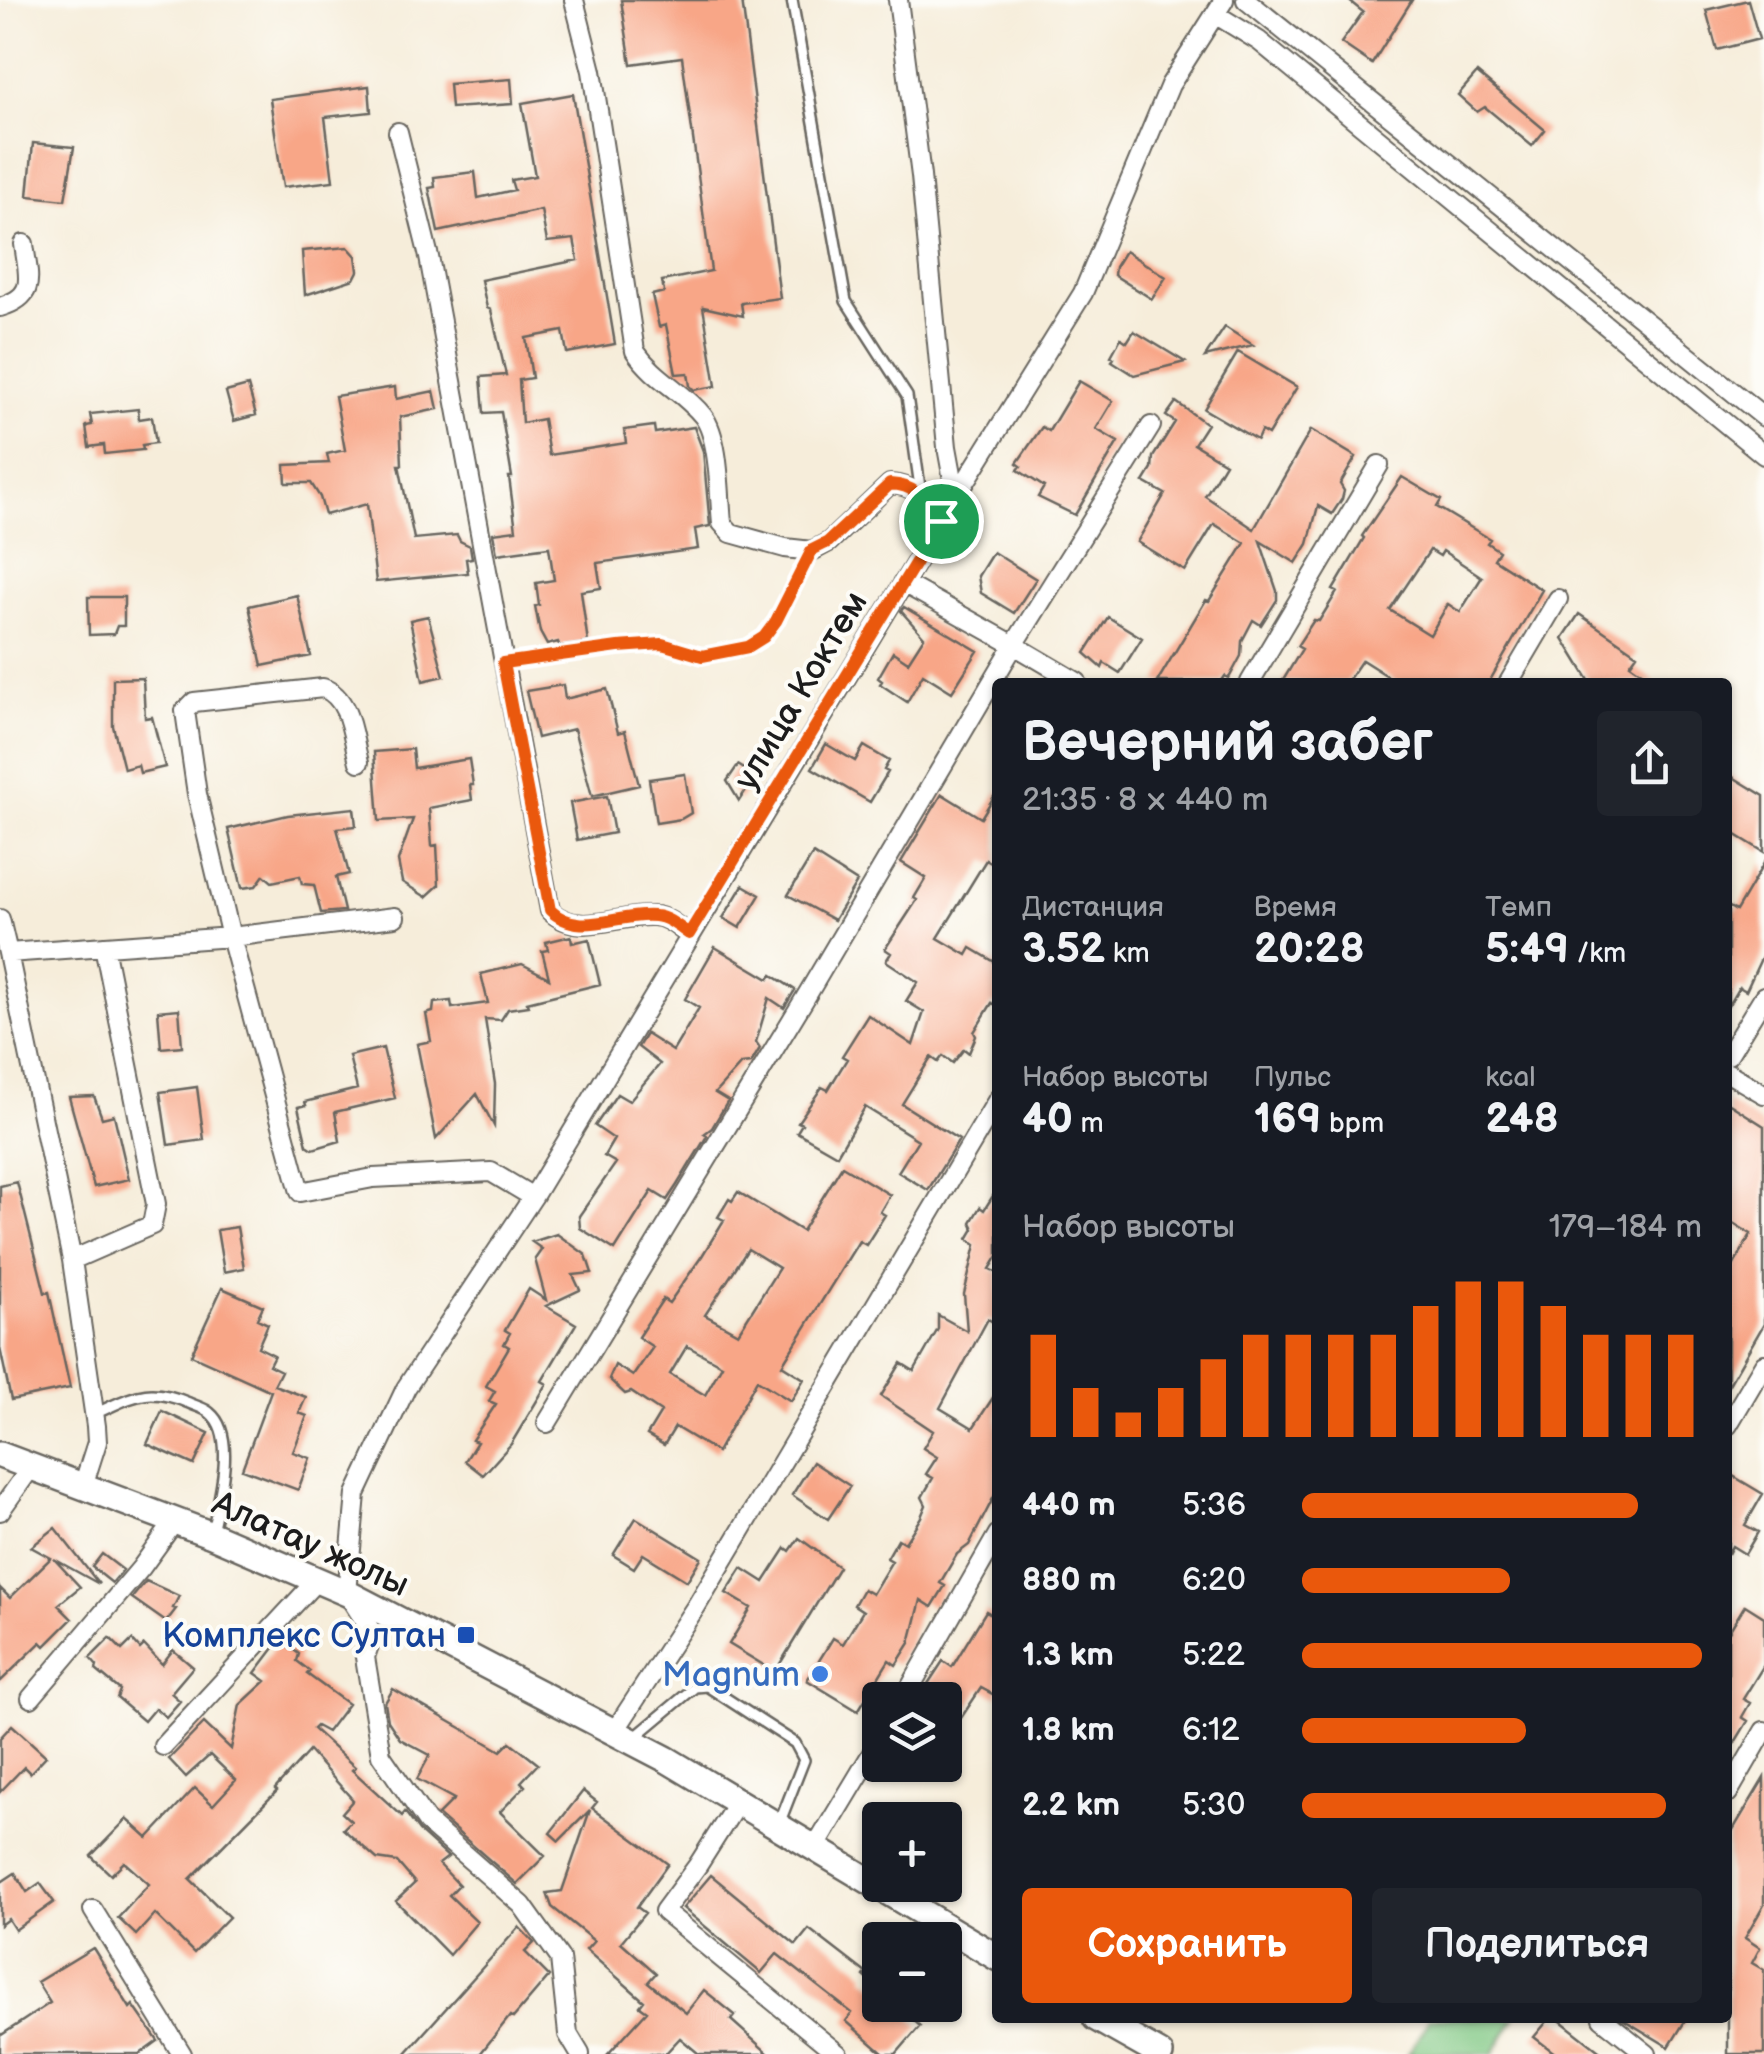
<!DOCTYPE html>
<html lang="ru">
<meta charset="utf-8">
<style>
:root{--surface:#171b24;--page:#20242c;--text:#f1f3f6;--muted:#9ea1a6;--accent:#ea580c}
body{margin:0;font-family:"Balsamiq Sans",sans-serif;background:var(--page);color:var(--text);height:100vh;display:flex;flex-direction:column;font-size:38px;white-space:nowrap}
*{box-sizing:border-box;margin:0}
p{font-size:32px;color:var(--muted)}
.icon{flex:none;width:55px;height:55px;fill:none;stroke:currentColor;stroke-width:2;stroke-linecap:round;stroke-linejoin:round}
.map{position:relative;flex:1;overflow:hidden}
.side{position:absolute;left:992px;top:678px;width:740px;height:1345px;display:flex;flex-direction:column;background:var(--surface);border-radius:10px;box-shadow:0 2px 8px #0004}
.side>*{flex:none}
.buttons{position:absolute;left:862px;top:1682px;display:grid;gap:20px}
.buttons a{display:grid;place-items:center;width:100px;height:100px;border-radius:10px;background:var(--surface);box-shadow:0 2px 8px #0004;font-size:50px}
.pin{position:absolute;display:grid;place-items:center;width:85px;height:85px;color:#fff;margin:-42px;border:5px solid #fff;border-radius:50%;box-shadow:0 2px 10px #0007}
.round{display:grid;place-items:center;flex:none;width:105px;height:105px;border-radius:10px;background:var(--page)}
.overview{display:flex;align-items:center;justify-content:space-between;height:170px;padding:0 30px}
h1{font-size:55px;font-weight:800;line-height:75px}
.figures{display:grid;grid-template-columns:repeat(3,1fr);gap:15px;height:170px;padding:10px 30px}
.figures div{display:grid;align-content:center}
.figures b{font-size:42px;font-weight:800}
.figures small{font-size:28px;font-weight:400}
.figures p{font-size:28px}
.chart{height:280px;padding:20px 30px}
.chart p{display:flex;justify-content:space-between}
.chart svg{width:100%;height:180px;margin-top:10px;stroke:var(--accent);stroke-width:6}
.button{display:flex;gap:20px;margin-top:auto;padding:20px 30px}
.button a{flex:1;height:115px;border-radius:10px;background:var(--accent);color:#fff;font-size:40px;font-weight:800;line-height:115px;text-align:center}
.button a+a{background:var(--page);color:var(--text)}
ul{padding:0 30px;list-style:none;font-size:32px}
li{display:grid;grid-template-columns:160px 120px 1fr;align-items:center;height:75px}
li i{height:25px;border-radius:12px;background:var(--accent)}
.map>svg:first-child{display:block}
.green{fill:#80c884;stroke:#4e7250;stroke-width:2.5}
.building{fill:#f8a687;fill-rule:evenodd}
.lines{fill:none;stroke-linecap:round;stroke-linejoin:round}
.lane-casing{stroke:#68655e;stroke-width:14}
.street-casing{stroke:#68655e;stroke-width:22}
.secondary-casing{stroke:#68655e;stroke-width:30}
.lane{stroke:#fff;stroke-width:9}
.street{stroke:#fff;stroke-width:18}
.secondary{stroke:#fff;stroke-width:25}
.route-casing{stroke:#fff;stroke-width:20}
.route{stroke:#ea580c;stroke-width:12}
.transit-dot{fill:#1a4fb4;stroke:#fdfcf7;stroke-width:4}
.shop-dot{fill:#3f7fe0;stroke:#fdfcf7;stroke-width:4}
.labels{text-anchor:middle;stroke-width:8;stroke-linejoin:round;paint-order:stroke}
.street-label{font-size:35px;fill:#1c1c1c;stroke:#fdfcf7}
.transit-label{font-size:35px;fill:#164399;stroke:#fdfcf7;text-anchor:end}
.shop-label{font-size:35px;fill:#366cbe;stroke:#fdfcf7;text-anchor:end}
</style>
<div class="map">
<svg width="1764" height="2054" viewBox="0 0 1764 2054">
<rect width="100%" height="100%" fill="#fdfcf7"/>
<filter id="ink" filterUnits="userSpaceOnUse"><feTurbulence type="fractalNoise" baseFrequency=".01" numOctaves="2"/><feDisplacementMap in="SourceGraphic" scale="20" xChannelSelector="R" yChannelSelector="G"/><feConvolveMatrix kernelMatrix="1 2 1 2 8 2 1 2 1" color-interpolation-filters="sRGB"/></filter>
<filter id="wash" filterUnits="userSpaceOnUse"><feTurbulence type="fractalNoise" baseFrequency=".0048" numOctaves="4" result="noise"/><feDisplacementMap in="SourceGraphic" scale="40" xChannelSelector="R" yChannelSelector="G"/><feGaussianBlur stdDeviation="2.25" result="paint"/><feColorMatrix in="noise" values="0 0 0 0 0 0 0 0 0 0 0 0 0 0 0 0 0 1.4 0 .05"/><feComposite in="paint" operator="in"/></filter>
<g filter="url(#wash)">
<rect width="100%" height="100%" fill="#f6edda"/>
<path class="green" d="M1430 2018H1515L1493 2054H1408Z"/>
<g id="blocks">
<path class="building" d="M621 0H742L780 298 741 303 743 316 703 307 716 386 694 390 690 386 688 373 676 374 666 325 659 327 652 295 664 292 662 281 711 271 682 57 631 64Z
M1348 0H1412L1372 64 1341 43 1363 12Z
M1748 0 1759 39 1717 50 1706 10Z
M1477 73 1545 130 1532 146 1485 107 1477 112 1458 95Z
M511 79 513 104 451 108 449 84Z
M369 86 371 112 325 117 333 181 283 187 270 99Z
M573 94 615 344 567 353 563 331 526 338 532 378 519 380 522 423 543 419 549 455 626 443 624 430 654 426 655 433 694 427 703 451 710 526 695 529 698 549 597 563 601 588 581 591 588 643 560 647 558 642 547 645 540 632 535 606 539 605 536 583 554 580 549 547 497 554 493 533 516 530 509 477H512L501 412 484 413 481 377 506 375 491 310 487 308 481 280 578 260 574 239 547 242 541 210 438 232 429 188 435 187 434 177 475 172 478 198 514 190 511 180 535 176 522 103Z
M33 143 74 147 65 200 28 196Z
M348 247 356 256 358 271 354 279 305 295 302 251Z
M1125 251 1166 277 1152 299 1114 275 1115 267Z
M1225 327 1253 345 1205 357Z
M1134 331 1185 362 1134 375 1112 361 1114 358 1111 356 1121 338 1127 342Z
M1238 352 1297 387 1268 435 1261 431 1257 440 1204 409Z
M1079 381 1113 401 1096 429 1118 442 1075 515 1038 497 1044 487 1018 470 1021 466 1017 463 1042 427 1049 431Z
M248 386 256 415 234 421 226 392Z
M395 387 396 399 434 391 438 409 400 417 402 465H399L414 539 457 535 460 541 470 546 472 558 466 559 468 573 376 582 367 504 325 515 320 497 311 483H286L285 465 329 463 327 454 345 450 335 396Z
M1176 402 1207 424 1194 444 1225 463 1205 496 1254 529 1311 430 1356 457 1340 484 1344 491 1342 499 1332 514 1318 506 1308 544 1296 563 1260 541 1277 591V600L1261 625 1253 620 1242 641 1241 656 1229 678 1225 676 1221 682H1157L1206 600 1209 601 1245 543 1214 524 1185 571 1137 542 1165 494 1144 482 1152 469 1153 457 1175 422 1166 416Z
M138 409 139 419 152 417 156 443 142 445 143 450 105 454 104 445 89 447 86 426 92 425 90 414Z
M1402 477 1441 500 1437 507 1490 539 1487 543 1499 551 1494 559 1542 590 1489 682H1397L1362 660 1347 682H1282L1302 649 1297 646 1314 620 1319 621 1337 592 1333 590 1364 538 1362 536ZM1430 550 1440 556 1443 551 1482 577 1460 612 1448 604 1430 635 1390 610Z
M993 552 1036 579 1014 613 981 593 978 576Z
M297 595 311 656 262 666 249 606Z
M88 597H124V626H117L114 634 89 635Z
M904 607 978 651 952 692 923 674 907 702 880 684 882 681 878 678 893 652 908 662 924 637 901 611Z
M1579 614 1637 654 1630 664 1656 682H1590L1563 638Z
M428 616 444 676 423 681 410 620Z
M1108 617 1142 638 1120 673 1104 663 1102 668 1085 653Z
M143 678 145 718 152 717 165 767 140 773 138 765 124 769 113 726V679Z
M563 685 565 699 607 689 618 733 625 731 639 785 592 796 574 729 537 738 526 691Z
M826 744 855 761 864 746 889 761 884 770 888 772 870 802 812 768Z
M412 749 414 768 469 759 473 785H470L472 800 429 808 432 846 437 845 439 885 426 897 402 882 398 861 413 819 379 821 374 752Z
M738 765 755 776 739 801 727 781Z
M685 774 691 813 681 819 656 823 649 779Z
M1728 774 1764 796V852L1728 830Z
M998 790V867L986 860 938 938 967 955 971 948 998 964V1006L992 1003 974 1032 976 1036 969 1053 964 1049 953 1063 943 1056 938 1062 931 1057 902 1104 959 1140 928 1190 898 1172 918 1140 865 1107 837 1155 797 1132 802 1124 798 1122 822 1087 828 1090 847 1059 842 1056 868 1015 913 1045 924 1012 906 1001 918 982 886 961 891 953 885 949 917 900 914 898 926 878 901 862 942 794 981 818Z
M607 796 614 833 577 840 570 803Z
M354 808 356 826 337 828 349 874 336 877 344 911 321 913 314 885 302 884 300 876 272 882 264 875 256 886 242 888 228 829 288 815Z
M813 854 857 882 834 920 788 895Z
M1764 863V952L1746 991 1739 987 1728 1006V906L1736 911Z
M743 885 760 895 740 928 723 918Z
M571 936 572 943 589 939 600 984 527 1002 528 1006 508 1009 501 1020 485 1019 495 1084 494 1126 477 1094 436 1139 417 1044 431 1041 426 1014 433 1012 434 1003 451 1001 452 1008 488 1003 481 974 522 964 549 978 542 951 548 950 546 942Z
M715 947 769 979 772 975 795 990 784 1008 769 998 756 1042 760 1048 751 1063 741 1064 715 1093 728 1101 712 1128 704 1134 707 1136 677 1185 667 1200 652 1191 615 1250 580 1228 579 1216 616 1163 604 1156 614 1139 595 1126 617 1094 629 1101 660 1064 638 1047 646 1034 673 1051 699 1008 685 999Z
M179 1009 182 1046 161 1048 158 1011Z
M383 1048 395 1098 335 1112 340 1141 313 1149 307 1145 298 1107 306 1105 305 1102 357 1089 349 1056Z
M197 1087 204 1140 168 1145 160 1092Z
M94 1096 102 1118 114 1115 129 1179 94 1187 69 1097Z
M1728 1103 1764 1126V1324L1728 1386V1276L1751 1234 1728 1220Z
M842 1166 890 1195 880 1212 885 1215 866 1245 859 1241 782 1365 804 1379 791 1401 757 1380 717 1452 675 1427 664 1445 647 1435 661 1412 631 1392 625 1394 609 1379 615 1365 633 1376 653 1347 638 1337 663 1299 669 1303 702 1256 724 1220 718 1217 729 1199 732 1201 738 1192 802 1231ZM748 1249 779 1268 738 1333 705 1315ZM687 1346 722 1365 705 1395 670 1374Z
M17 1182 45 1293 49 1292 70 1388 11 1400 0 1348V1186Z
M998 1188V1256L990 1269 998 1273V1325L988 1319 940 1408 973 1428 998 1390V1489L969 1545 957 1554 940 1583 945 1586 932 1607 921 1600 910 1643 896 1665 889 1660 858 1711 807 1680 833 1638 843 1644 863 1611 854 1605 863 1589 872 1594 892 1561 887 1558 898 1539 905 1543 921 1517 926 1505 922 1497 933 1478 926 1474 937 1457 923 1448 933 1431 881 1396 901 1363 914 1371 938 1329V1315L967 1331 964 1294 976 1245 968 1239 974 1229 971 1222 980 1207 984 1210Z
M237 1227 244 1268 224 1272 217 1230Z
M557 1234 586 1255 592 1273 573 1275 580 1290 546 1306 576 1324 542 1381 547 1384 511 1444 483 1475 465 1461 477 1442 472 1440 496 1404 489 1401 495 1391 486 1386 509 1347 504 1344 510 1333 505 1330 529 1289 546 1300 535 1259 542 1249 532 1242Z
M222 1288 263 1306 257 1319 268 1324 258 1347 274 1355 269 1365 281 1371 274 1385 306 1397 299 1413 307 1416 293 1452 310 1458 298 1490 242 1469 271 1391 191 1355Z
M162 1411 209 1433 194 1465 147 1444Z
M813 1462 850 1486 828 1519 792 1495Z
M1728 1473 1763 1494 1745 1525 1758 1532 1745 1554 1732 1546 1728 1554Z
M636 1518 701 1558 687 1581 643 1554 634 1568 613 1555Z
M55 1528 99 1584 54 1559 80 1587 58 1605 72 1619 45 1646 41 1642 0 1682V1588L10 1598 51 1558 31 1547Z
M799 1538 839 1567 775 1672 729 1644 751 1608 726 1593 742 1568 764 1582 786 1548 790 1551Z
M102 1554 123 1570 112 1583 92 1567Z
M146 1581 179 1596 173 1608 176 1609 166 1622 132 1598Z
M1745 1605 1764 1617V1665L1743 1699 1750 1703 1742 1717 1748 1721 1728 1754V1633Z
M986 1611 998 1618V1697L981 1688 961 1718 945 1708V1700H933L922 1693 943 1661 952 1667Z
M110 1638 122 1650 132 1640 140 1649 144 1645 162 1664 173 1650 193 1667 171 1693 180 1701 166 1717 155 1708 144 1721 117 1698 120 1690 96 1670 97 1666 90 1658Z
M280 1640 299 1654 297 1661 310 1671 307 1674 348 1704 327 1732 316 1726 313 1729 355 1767 352 1770 402 1816 405 1812 419 1831 448 1857 439 1864 459 1885 449 1895 477 1922 449 1955 396 1901 415 1883 397 1862 377 1859 343 1829 351 1821 342 1813 353 1800 309 1751 275 1789 277 1791 190 1879 229 1917 194 1953 155 1914 136 1935 118 1918 149 1884 124 1862 111 1875 91 1856 127 1819 148 1838 195 1788 213 1805 236 1780 210 1755 186 1777 169 1759 204 1723 231 1749 240 1705 266 1681 255 1673Z
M393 1689 501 1751 510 1742 538 1764 521 1782 525 1786 500 1812 545 1856 517 1884 438 1815 454 1799 417 1779 430 1755 400 1739 388 1721 385 1703Z
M12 1725 46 1756 30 1773 24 1767 0 1792V1738Z
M1764 1778V1905L1745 1938 1760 1948 1752 1963 1764 1970V2054H1728V1838Z
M583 1791 597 1802 592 1808 668 1864 637 1907 645 1913 621 1942 656 1973 648 1982 686 2013 704 1990 735 2015 731 2020 769 2054H699L680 2038 665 2054H608L647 2011 640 2006 644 2001 586 1950 594 1941 552 1907 547 1893 562 1891 590 1810 559 1841 550 1833Z
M15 1873 27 1892 40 1883 54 1902 15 1930 8 1919 0 1925V1883Z
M711 1875 796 1945 809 1929 866 1973 864 1976 880 1990V2005H897L920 2026 896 2054H884L846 2021 852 2013 777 1954 761 1973 683 1908Z
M519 1927 534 1943 525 1952 549 1976 513 2018 510 2016 480 2054H405Z
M93 1948 130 2008 133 2005 158 2041 140 2054H0V2036L50 2003 37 1982Z
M1550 2018H1557L1603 2054H1556L1534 2037Z
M1621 2018H1687L1669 2047Z"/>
</g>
</g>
<g filter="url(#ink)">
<use href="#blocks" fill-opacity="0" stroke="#68655e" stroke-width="2.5"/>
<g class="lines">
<g class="lane-casing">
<path id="lane" d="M792 0 846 301 907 396 921 494
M505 663 619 647 661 644 702 655 748 647 764 637 776 621 812 551
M94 1414C133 1397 146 1385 189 1403 195 1406 205 1408 210 1413 238 1436 218 1502 212 1532
M634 1738 695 1687 707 1686 795 1743 804 1760 779 1824"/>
</g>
<g class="street-casing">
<path id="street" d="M574 0 592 71 635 351C655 380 683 391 703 416 720 438 719 495 722 523L731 533 785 548 812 551 829 542 890 484C917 485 926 500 941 521
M898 0 921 176 947 447 956 496
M1246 0 1764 417
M1215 14 1259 41 1764 455
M398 132 429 257 550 911C579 938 617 914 653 916 667 916 678 927 689 935
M0 307C38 296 28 277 24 244
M903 583 1014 645 1151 426
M1250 682 1379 465
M1509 682 1558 599
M359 762C352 737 351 698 323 688L194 702 185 711 197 794 231 937 300 1192 373 1178 491 1172 533 1197 406 1388 356 1494 347 1593 373 1634 365 1657 381 1755 427 1822 522 1905 560 1958 568 2034 580 2054
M0 919 8 953
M1728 1055 1764 996
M1728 1073 1764 1094
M533 1197 941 521 1083 293 1170 85 1224 0
M72 1260 152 1225 156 1204 104 946
M547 1423 804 1000 1014 645 1077 682
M1728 1425 1764 1364
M83 1486 97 1442 96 1426 72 1260 8 953 231 937 395 917
M0 1511 32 1466
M31 1698 141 1568 175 1521
M903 1700 998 1534
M614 1732 697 1605 998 1099
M163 1746 317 1580
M1728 1793 1764 1731
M738 1802 698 1865 664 1911 838 2054
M815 1848 880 1740
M93 1910 182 2054
M1602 2018 1647 2054"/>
</g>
<g class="secondary-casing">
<path id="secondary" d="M0 1455 212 1535 347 1593 666 1759 998 1958
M1096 2018 1160 2054"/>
</g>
<use href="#lane" class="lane"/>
<use href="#street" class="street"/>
<use href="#secondary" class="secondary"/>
</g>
</g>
<g class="lines" filter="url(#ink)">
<g class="route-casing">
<path id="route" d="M890 484C917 485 926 501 941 521L689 934C679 927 668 917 655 916 619 912 580 939 550 910L503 663 618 647 662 644 702 656 748 647 764 637 776 621 812 550 828 542Z"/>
</g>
<use href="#route" class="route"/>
</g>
<rect class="transit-dot" x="456" y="1625" width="20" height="20" rx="5"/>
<circle class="shop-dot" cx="820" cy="1674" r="10"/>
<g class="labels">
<g class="street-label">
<text transform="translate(800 690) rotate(-59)" y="12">улица Коктем</text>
<text transform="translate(311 1543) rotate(24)" y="12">Алатау жолы</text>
</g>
<g class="transit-label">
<text x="446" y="1647">Комплекс Султан</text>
</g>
<g class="shop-label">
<text x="800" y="1686">Magnum</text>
</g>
</g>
</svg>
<div class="buttons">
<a><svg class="icon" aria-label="layers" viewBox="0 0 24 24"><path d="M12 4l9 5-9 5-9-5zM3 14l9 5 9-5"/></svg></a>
<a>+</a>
<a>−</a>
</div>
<div class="pin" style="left:941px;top:521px;background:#1e9e55"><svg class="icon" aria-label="arrive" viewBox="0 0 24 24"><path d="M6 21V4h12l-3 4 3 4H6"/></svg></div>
<section class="side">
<div class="overview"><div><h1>Вечерний забег</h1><p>21:35 · 8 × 440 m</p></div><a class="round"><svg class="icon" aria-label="share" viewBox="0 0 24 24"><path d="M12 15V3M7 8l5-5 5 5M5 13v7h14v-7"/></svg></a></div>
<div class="figures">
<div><p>Дистанция</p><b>3.52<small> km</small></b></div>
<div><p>Время</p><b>20:28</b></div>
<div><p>Темп</p><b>5:49<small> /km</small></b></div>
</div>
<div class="figures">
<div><p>Набор высоты</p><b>40<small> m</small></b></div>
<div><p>Пульс</p><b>169<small> bpm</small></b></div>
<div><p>kcal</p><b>248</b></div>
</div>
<div class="chart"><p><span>Набор высоты</span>179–184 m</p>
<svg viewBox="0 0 160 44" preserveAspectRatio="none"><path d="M5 44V19M15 44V32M25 44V38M35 44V32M45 44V25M55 44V19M65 44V19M75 44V19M85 44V19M95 44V12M105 44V6M115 44V6M125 44V12M135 44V19M145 44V19M155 44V19"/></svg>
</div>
<ul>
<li><b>440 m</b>5:36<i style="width:84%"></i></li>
<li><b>880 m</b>6:20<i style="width:52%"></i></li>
<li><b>1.3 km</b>5:22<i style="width:100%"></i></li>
<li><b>1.8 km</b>6:12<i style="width:56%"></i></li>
<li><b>2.2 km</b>5:30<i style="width:91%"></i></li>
</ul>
<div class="button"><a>Сохранить</a><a>Поделиться</a></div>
</section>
</div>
